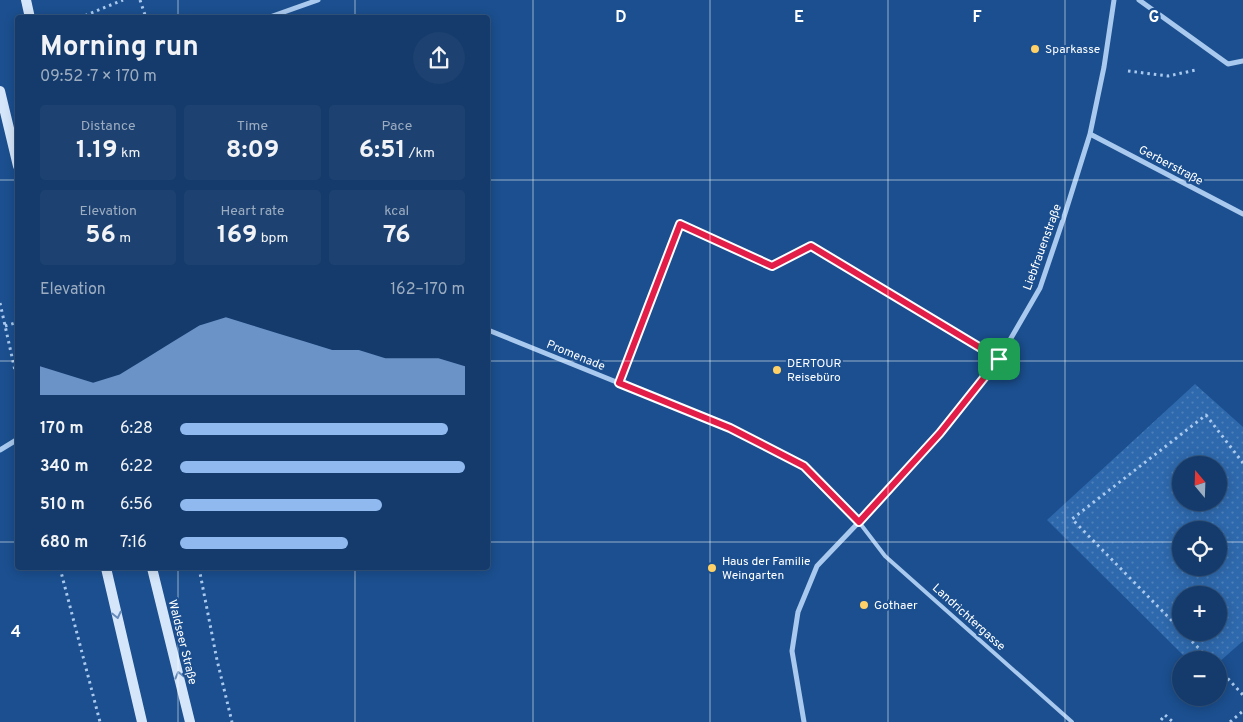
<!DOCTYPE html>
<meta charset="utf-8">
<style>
:root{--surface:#143b6b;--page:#1d4271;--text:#f1f3f6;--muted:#9dadc1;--line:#33557e;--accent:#90b9f0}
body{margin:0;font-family:Overpass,sans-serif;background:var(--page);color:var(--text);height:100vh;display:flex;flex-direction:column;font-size:19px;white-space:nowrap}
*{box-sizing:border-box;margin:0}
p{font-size:16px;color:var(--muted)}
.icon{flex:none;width:28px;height:28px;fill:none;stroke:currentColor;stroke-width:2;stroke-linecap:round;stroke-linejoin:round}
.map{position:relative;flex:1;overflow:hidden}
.details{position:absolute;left:15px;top:15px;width:475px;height:555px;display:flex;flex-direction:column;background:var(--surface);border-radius:5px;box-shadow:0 2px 12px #0003,0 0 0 1px var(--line)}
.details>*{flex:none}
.needle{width:32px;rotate:341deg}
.fabs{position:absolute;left:1172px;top:456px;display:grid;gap:10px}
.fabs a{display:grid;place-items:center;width:55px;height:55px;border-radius:50%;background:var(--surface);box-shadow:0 2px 12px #0003,0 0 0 1px var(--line);font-size:25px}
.pin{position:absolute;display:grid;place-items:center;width:42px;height:42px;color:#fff;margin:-21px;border-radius:10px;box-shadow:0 2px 8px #0006}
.round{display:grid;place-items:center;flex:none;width:52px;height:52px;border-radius:26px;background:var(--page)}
.summary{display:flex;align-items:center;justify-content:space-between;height:85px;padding:0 25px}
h1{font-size:28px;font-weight:700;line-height:38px}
.metrics{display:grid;grid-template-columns:repeat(3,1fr);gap:8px;height:85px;padding:5px 25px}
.metrics div{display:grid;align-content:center;border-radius:5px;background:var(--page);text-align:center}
.metrics b{font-size:25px;font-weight:700}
.metrics small{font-size:14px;font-weight:400}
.metrics p{font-size:14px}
.chart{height:140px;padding:10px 25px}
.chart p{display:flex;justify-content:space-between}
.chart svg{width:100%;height:90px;margin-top:5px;fill:var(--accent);opacity:.7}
ul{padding:0 25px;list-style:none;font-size:16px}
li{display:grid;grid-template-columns:80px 60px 1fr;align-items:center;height:38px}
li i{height:12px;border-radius:6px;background:var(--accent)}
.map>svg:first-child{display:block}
.park{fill:url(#park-dots);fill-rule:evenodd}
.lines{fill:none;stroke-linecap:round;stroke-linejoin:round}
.path{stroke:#a9c9ee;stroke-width:3;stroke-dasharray:2.5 4;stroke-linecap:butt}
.lane{stroke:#a9c9ee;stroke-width:4}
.street{stroke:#a9c9ee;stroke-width:5}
.secondary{stroke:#d6e6fa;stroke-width:10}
.oneway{stroke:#668bba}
.route-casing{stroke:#fff;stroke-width:10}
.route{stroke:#e11d48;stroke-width:6}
.grid{fill:none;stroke:#fff;stroke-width:1;stroke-opacity:0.55}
.poi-dot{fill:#ffd166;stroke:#1b4f8f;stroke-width:2}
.labels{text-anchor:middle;stroke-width:4.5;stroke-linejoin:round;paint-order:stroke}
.poi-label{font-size:12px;fill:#fff;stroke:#1b4f8f;text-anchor:start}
.street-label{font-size:12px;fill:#fff;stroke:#1b4f8f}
.grid-label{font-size:16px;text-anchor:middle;font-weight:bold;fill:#fff;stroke:#1b4f8f;stroke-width:4.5;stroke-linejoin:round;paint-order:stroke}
</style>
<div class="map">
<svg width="1243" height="722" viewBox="0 0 1243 722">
<defs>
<pattern id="park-dots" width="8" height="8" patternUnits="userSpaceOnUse" patternTransform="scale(1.25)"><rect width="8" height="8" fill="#2e69ad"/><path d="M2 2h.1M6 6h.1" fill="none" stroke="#4d80b9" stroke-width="1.8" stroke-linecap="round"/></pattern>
</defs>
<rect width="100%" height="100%" fill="#1b4f8f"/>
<path class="park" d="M1195 384 1243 427V641L1219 662V660H1188L1047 520ZM1181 465H1219V502H1181ZM1181 530H1219V568H1181ZM1181 595H1219V632H1181Z"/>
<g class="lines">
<path class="path" d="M140 0 146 18
M79 18 123 0
M1128 71 1168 76 1196 70
M0 303 18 384
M5 326 18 322
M60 568 100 722
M199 568 217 660 232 722
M1181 630 1072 519 1206 415 1243 463
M1183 632 1210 660
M1219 669 1243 695
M1161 720 1165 715 1173 722
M1230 722 1243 711"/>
<path class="lane" d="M619 383 680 224 772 266 811 246 999 359
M859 522 885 556 1072 722"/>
<path class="street" d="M1139 0 1228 64 1243 61
M267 18 318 0
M1090 134 1243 214
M488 330 730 428 804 466 859 522
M0 450 18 439
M804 722 792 651 798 612 817 566 859 522 940 433 999 359 1040 288 1063 220 1090 134 1104 67 1114 0"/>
<path class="secondary" d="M26 0 30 18
M0 91 18 166
M106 568 142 722
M152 568 190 722"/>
</g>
<defs><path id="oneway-chevron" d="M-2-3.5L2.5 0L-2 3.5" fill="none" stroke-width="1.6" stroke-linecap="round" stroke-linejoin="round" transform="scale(1.25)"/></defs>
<g class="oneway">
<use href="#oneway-chevron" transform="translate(117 615) rotate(77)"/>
<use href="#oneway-chevron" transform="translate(179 675) rotate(-104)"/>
</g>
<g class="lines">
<g class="route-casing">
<path id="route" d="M680 224 772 266 811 246 999 359 940 433 859 522 804 466 730 428 619 383Z"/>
</g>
<use href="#route" class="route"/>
</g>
<path class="grid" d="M178 0V18M355 0V18M533 0V722M710 0V722M888 0V722M1065 0V722M0 180H18M488 180H1243M0 361H18M488 361H1243M0 542H18M488 542H1181M1219 542H1243M178 568V722M355 568V722"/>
<g class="poi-dot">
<circle cx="1035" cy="49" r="5"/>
<circle cx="777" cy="370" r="5"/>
<circle cx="712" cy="568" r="5"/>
<circle cx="864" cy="605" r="5"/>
</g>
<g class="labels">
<g class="poi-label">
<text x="1045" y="53">Sparkasse</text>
<text x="787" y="367">DERTOUR<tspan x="787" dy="14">Reisebüro</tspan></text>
<text x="722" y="565">Haus der Familie<tspan x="722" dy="14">Weingarten</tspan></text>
<text x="874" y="609">Gothaer</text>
</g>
<g class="street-label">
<text transform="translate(1171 165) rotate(28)" y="4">Gerberstraße</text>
<text transform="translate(1042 247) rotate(-70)" y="4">Liebfrauenstraße</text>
<text transform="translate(576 355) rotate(22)" y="4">Promenade</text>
<text transform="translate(969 617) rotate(42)" y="4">Landrichtergasse</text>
<text transform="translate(183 642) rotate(76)" y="4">Waldseer Straße</text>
</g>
</g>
<g class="grid-label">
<text x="621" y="22">D</text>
<text x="799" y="22">E</text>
<text x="977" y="22">F</text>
<text x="1154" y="22">G</text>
<text x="16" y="637">4</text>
</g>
</svg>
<div class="fabs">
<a><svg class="needle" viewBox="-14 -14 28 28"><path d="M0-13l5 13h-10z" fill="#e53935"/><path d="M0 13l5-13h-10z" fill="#9dadc1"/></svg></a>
<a><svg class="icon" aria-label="locate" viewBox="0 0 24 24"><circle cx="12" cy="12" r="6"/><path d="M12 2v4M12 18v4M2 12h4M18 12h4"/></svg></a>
<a>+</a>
<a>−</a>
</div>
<div class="pin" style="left:999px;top:359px;background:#1e9e55"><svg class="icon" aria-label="arrive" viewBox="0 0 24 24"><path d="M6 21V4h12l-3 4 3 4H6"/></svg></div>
<section class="details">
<div class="summary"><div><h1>Morning run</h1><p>09:52 · 7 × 170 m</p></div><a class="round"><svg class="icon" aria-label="share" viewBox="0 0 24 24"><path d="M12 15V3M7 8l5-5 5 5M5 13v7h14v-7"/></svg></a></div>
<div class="metrics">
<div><p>Distance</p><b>1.19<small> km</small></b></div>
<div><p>Time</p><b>8:09</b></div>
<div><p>Pace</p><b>6:51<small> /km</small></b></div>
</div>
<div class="metrics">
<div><p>Elevation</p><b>56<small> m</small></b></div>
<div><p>Heart rate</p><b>169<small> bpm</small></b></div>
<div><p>kcal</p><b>76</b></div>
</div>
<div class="chart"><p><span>Elevation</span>162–170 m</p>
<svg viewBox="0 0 160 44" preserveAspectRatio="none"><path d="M0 44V30L10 34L20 38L30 34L40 26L50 18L60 10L70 6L80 10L90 14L100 18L110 22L120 22L130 26L140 26L150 26L160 30V44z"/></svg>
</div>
<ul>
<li><b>170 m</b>6:28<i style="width:94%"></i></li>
<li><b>340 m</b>6:22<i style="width:100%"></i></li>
<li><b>510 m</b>6:56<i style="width:71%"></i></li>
<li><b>680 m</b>7:16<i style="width:59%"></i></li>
</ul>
</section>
</div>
